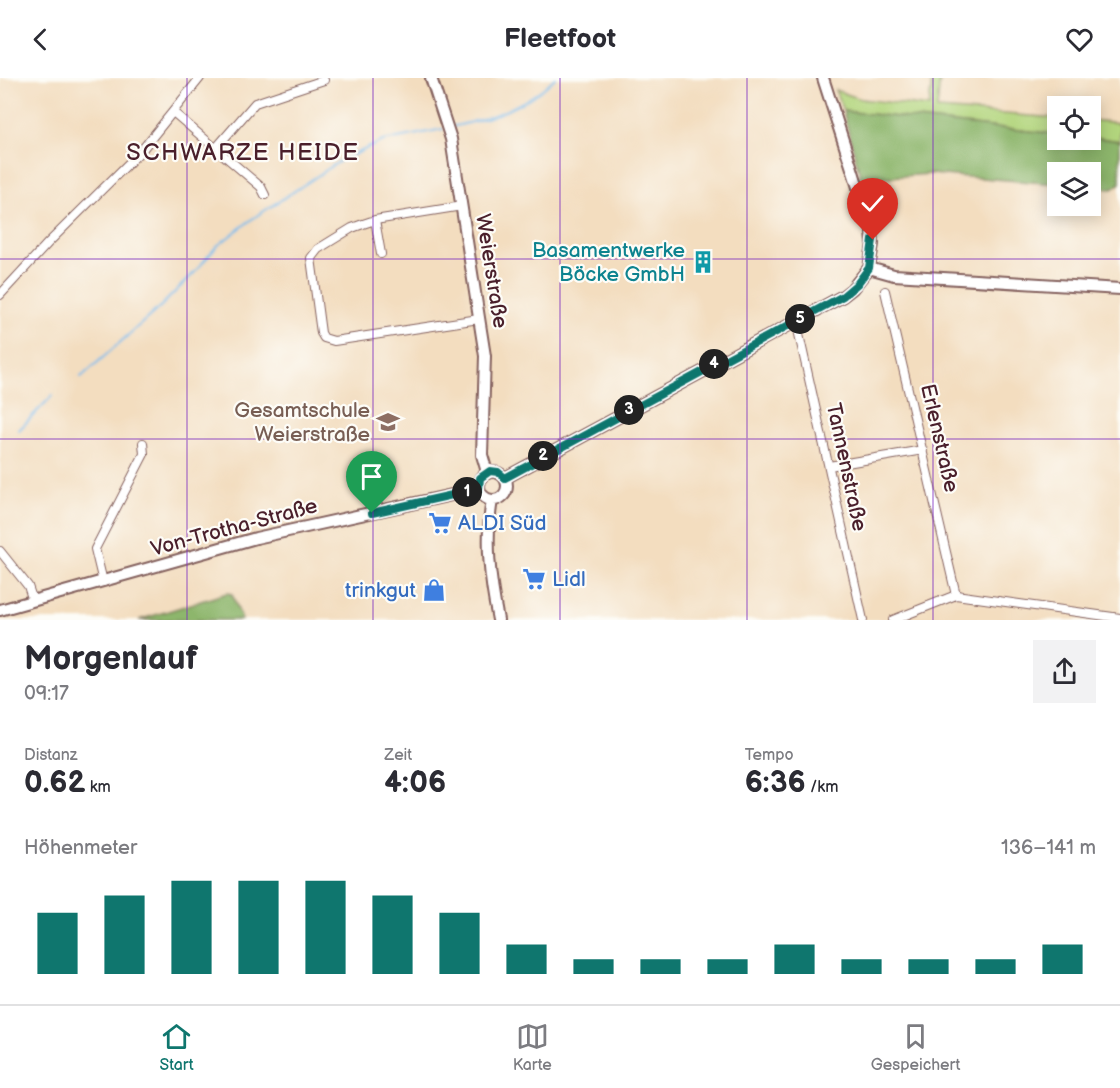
<!DOCTYPE html>
<html lang="de">
<meta charset="utf-8">
<style>
:root{--surface:#fff;--page:#f2f2f3;--text:#2b2b33;--muted:#7c7c81;--line:#e1e1e2;--accent:#0f766e}
body{margin:0;font-family:"Balsamiq Sans",sans-serif;background:var(--page);color:var(--text);height:100vh;display:flex;flex-direction:column;font-size:22px;white-space:nowrap}
*{box-sizing:border-box;margin:0}
p{font-size:20px;color:var(--muted)}
.icon{flex:none;width:33px;height:33px;fill:none;stroke:currentColor;stroke-width:2;stroke-linecap:round;stroke-linejoin:round}
.map{position:relative;height:542px;overflow:hidden}
.details{display:flex;flex-direction:column;background:var(--surface);flex:1}
.details>*{flex:none}
.tools{position:absolute;left:1047px;top:18px;display:grid;gap:12px}
.tools a{display:grid;place-items:center;width:54px;height:54px;border-radius:0px;background:var(--surface);box-shadow:0 3px 15px #0003;font-size:30px}
.pin{position:absolute;display:grid;place-items:center;width:51px;height:51px;color:#fff;margin:-62px -26px;border-radius:50% 50% 50% 0;rotate:-45deg;box-shadow:0 0 6px #0007}
.pin .icon{rotate:45deg}
.km{position:absolute;width:30px;height:30px;margin:-15px;border-radius:50%;background:#222;color:#fff;font-size:16px;line-height:30px;text-align:center}
.round{display:grid;place-items:center;flex:none;width:63px;height:63px;border-radius:0px;background:var(--page)}
.overview{display:flex;align-items:center;justify-content:space-between;height:102px;padding:0 24px}
h1{font-size:33px;font-weight:800;line-height:45px}
.figures{display:grid;grid-template-columns:repeat(3,1fr);gap:9px;height:102px;padding:6px 24px}
.figures div{display:grid;align-content:center}
.figures b{font-size:30px;font-weight:800}
.figures small{font-size:16px;font-weight:400}
.figures p{font-size:16px}
.chart{height:168px;padding:12px 24px}
.chart p{display:flex;justify-content:space-between}
.chart svg{width:100%;height:108px;margin-top:6px;stroke:var(--accent);stroke-width:6}
header{display:flex;justify-content:space-between;align-items:center;height:78px;padding:0 24px;background:var(--surface);font-size:27px;font-weight:800}
.tabs{display:flex;justify-content:space-around;align-items:center;height:84px;border-top:2px solid var(--line);background:var(--surface);font-size:16px;color:var(--muted)}
.tabs a{display:grid;justify-items:center;gap:3px}
.tabs .current{color:var(--accent)}
.map>svg:first-child{display:block}
.green{fill:#b2d57d;stroke:#7e7a54;stroke-width:1.5}
.forest{fill:#8db66c;stroke:#6c6a4c;stroke-width:1.5}
.lines{fill:none;stroke-linecap:round;stroke-linejoin:round}
.stream{stroke:#77bbed;stroke-width:2}
.street-casing{stroke:#85625f;stroke-width:10}
.secondary-casing{stroke:#85625f;stroke-width:14}
.street{stroke:#fff;stroke-width:8}
.secondary{stroke:#fff;stroke-width:10}
.route-casing{stroke:#fff;stroke-width:12}
.route{stroke:#0f766e;stroke-width:8}
.grid{fill:none;stroke:#7b2cbf;stroke-width:1.5;stroke-opacity:0.55}
.labels{text-anchor:middle;stroke-width:4.5;stroke-linejoin:round;paint-order:stroke}
.culture-label{font-size:21px;fill:#0d838f;stroke:#fdfcf7;text-anchor:end}
.street-label{font-size:21px;fill:#4a1f2b;stroke:#fdfcf7}
.education-label{font-size:21px;fill:#785e54;stroke:#fdfcf7;text-anchor:end}
.shop-label{font-size:21px;fill:#366cbe;stroke:#fdfcf7;text-anchor:start}
.quarter-label{font-size:24px;letter-spacing:1.5px;fill:#4a1f2b;stroke:#fdfcf7}
</style>
<header><svg class="icon" aria-label="back" viewBox="0 0 24 24"><path d="M15 5l-7 7 7 7"/></svg>Fleetfoot<svg class="icon" aria-label="heart" viewBox="0 0 24 24"><path d="M12 20l-8-8c-3-5 5-10 8-4 3-6 11-1 8 4z"/></svg></header>
<div class="map">
<svg width="1120" height="542" viewBox="0 0 1120 542">
<rect width="100%" height="100%" fill="#fdfcf7"/>
<filter id="ink" filterUnits="userSpaceOnUse"><feTurbulence type="fractalNoise" baseFrequency=".0167" numOctaves="2"/><feDisplacementMap in="SourceGraphic" scale="12" xChannelSelector="R" yChannelSelector="G"/><feConvolveMatrix kernelMatrix="1 2 1 2 8 2 1 2 1" color-interpolation-filters="sRGB"/></filter>
<filter id="wash" filterUnits="userSpaceOnUse"><feTurbulence type="fractalNoise" baseFrequency=".008" numOctaves="4" result="noise"/><feDisplacementMap in="SourceGraphic" scale="24" xChannelSelector="R" yChannelSelector="G"/><feGaussianBlur stdDeviation="1.35" result="paint"/><feColorMatrix in="noise" values="0 0 0 0 0 0 0 0 0 0 0 0 0 0 0 0 0 1.4 0 .05"/><feComposite in="paint" operator="in"/></filter>
<g filter="url(#wash)">
<rect width="100%" height="100%" fill="#f3ddbf"/>
<path class="green" d="M932 0H940L937 31 1057 40V56L843 33 835 12 861 21 929 29Z
M1091 42 1120 45V63L1091 59Z"/>
<path class="forest" d="M843 33 1057 56 1058 62H1090L1091 59 1120 63V105L1112 111 1091 109 1090 94H1058L1057 106 930 96 861 101Z
M227 515 232 516 242 542H139Z"/>
<g class="lines">
<path class="stream" d="M451 49C490 41 527 28 555 0
M81 299 160 229 194 195 217 168 252 141 340 83 383 63 443 51
M19 352 53 317"/>
</g>
</g>
<g filter="url(#ink)">
<g class="lines">
<g class="street-casing">
<path id="street" d="M173 34 261 109 265 117
M216 70 255 25 324 2
M462 128 375 142 363 146 352 150 318 171 311 180 321 255 324 260 334 263 479 241
M375 142 381 176
M885 213 956 517
M0 217 48 165 141 73 200 0
M796 243 863 542
M829 388 923 372
M0 473 28 508 33 523
M103 504 95 471 144 376 143 365
M893 542 956 517 1120 540"/>
</g>
<g class="secondary-casing">
<path id="secondary" d="M431 0 451 61 485 278 482 377 487 394
M823 0 872 153 873 166 869 190
M869 190 894 197 1120 211
M479 408a14 14 0 1 1 28 0a14 14 0 1 1-28 0Z
M505 400 843 218 852 211 869 190
M492 422C485 463 490 502 498 542
M0 532 256 460 479 411"/>
</g>
<use href="#street" class="street"/>
<use href="#secondary" class="secondary"/>
</g>
</g>
<g class="lines" filter="url(#ink)">
<g class="route-casing">
<path id="route" d="M372 435 479 411 480 400 490 393 498 394 505 400 843 218 857 206 869 190 873 162"/>
</g>
<use href="#route" class="route"/>
</g>
<path class="grid" d="M187 0V542M373 0V542M560 0V542M747 0V542M933 0V542M0 181H1120M0 361H1120"/>
<defs>
<g id="building-bare" transform="scale(1.8)"><path d="M-4-6H4V6H1V3H-1V6H-4ZM-2.5-4.3h1.7v1.8h-1.7ZM.8-4.3h1.7v1.8H.8ZM-2.5-1h1.7V.8h-1.7ZM.8-1h1.7V.8H.8Z" fill="#0f9aa8" stroke="#fdfcf7" stroke-width="2.5" paint-order="stroke"/></g>
<g id="school-bare" transform="scale(1.8)"><path d="M0-5L7-2L0 1L-7-2ZM-4 1L0 2.5L4 1V4Q0 6-4 4Z" fill="#8d6e63" stroke="#fdfcf7" stroke-width="2.5" paint-order="stroke"/></g>
<g id="supermarket-bare" transform="scale(1.8)"><path d="M-6-5.5h2.5l.6 2H6L4.5 2H-2.5L-4.4-4H-6ZM-1.5 3.2a1.3 1.3 0 1 0 .1 0ZM3 3.2a1.3 1.3 0 1 0 .1 0Z" fill="#3f7fe0" stroke="#fdfcf7" stroke-width="2.5" paint-order="stroke"/></g>
<g id="shop-bare" transform="scale(1.8)"><path d="M-5-2.5h2.3a2.7 3.5 0 0 1 5.4 0H5L5.5 6h-11ZM-1.5-2.5h3a1.5 2.3 0 0 0-3 0Z" fill="#3f7fe0" stroke="#fdfcf7" stroke-width="2.5" paint-order="stroke"/></g>
</defs>
<g fill-rule="evenodd">
<use href="#building-bare" x="703" y="184"/>
<use href="#school-bare" x="388" y="344"/>
<use href="#supermarket-bare" x="440" y="445"/>
<use href="#supermarket-bare" x="534" y="501"/>
<use href="#shop-bare" x="434" y="512"/>
</g>
<g class="labels">
<g class="culture-label">
<text x="685" y="179">Basamentwerke<tspan x="685" dy="24">Böcke GmbH</tspan></text>
</g>
<g class="street-label">
<text transform="translate(492 193) rotate(81)" y="7">Weierstraße</text>
<text transform="translate(940 360) rotate(77)" y="7">Erlenstraße</text>
<text transform="translate(847 389) rotate(78)" y="7">Tannenstraße</text>
<text transform="translate(234 449) rotate(-15)" y="7">Von-Trotha-Straße</text>
</g>
<g class="education-label">
<text x="370" y="339">Gesamtschule<tspan x="370" dy="24">Weierstraße</tspan></text>
</g>
<g class="shop-label">
<text x="458" y="452">ALDI Süd</text>
<text x="552" y="508">Lidl</text>
<text x="416" y="519" text-anchor="end">trinkgut</text>
</g>
<g class="quarter-label">
<text x="243" y="82">SCHWARZE HEIDE</text>
</g>
</g>
</svg>
<div class="tools">
<a><svg class="icon" aria-label="locate" viewBox="0 0 24 24"><circle cx="12" cy="12" r="6"/><path d="M12 2v4M12 18v4M2 12h4M18 12h4"/></svg></a>
<a><svg class="icon" aria-label="layers" viewBox="0 0 24 24"><path d="M12 4l9 5-9 5-9-5zM3 14l9 5 9-5"/></svg></a>
</div>
<div class="pin" style="left:372px;top:435px;background:#1e9e55"><svg class="icon" aria-label="arrive" viewBox="0 0 24 24"><path d="M6 21V4h12l-3 4 3 4H6"/></svg></div>
<div class="pin" style="left:873px;top:162px;background:#d93025"><svg class="icon" aria-label="check" viewBox="0 0 24 24"><path d="M5 12l5 5 9-10"/></svg></div>
<b class="km" style="left:467px;top:414px">1</b>
<b class="km" style="left:543px;top:378px">2</b>
<b class="km" style="left:629px;top:332px">3</b>
<b class="km" style="left:714px;top:286px">4</b>
<b class="km" style="left:800px;top:241px">5</b>
</div>
<section class="details">
<div class="overview"><div><h1>Morgenlauf</h1><p>09:17</p></div><a class="round"><svg class="icon" aria-label="share" viewBox="0 0 24 24"><path d="M12 15V3M7 8l5-5 5 5M5 13v7h14v-7"/></svg></a></div>
<div class="figures">
<div><p>Distanz</p><b>0.62<small> km</small></b></div>
<div><p>Zeit</p><b>4:06</b></div>
<div><p>Tempo</p><b>6:36<small> /km</small></b></div>
</div>
<div class="chart"><p><span>Höhenmeter</span>136–141 m</p>
<svg viewBox="0 0 160 44" preserveAspectRatio="none"><path d="M5 44V19M15 44V12M25 44V6M35 44V6M45 44V6M55 44V12M65 44V19M75 44V32M85 44V38M95 44V38M105 44V38M115 44V32M125 44V38M135 44V38M145 44V38M155 44V32"/></svg>
</div>
</section>
<nav class="tabs">
<a class="current"><svg class="icon" aria-label="home" viewBox="0 0 24 24"><path d="M3 11l9-7 9 7M6 9v11h12V9"/></svg>Start</a>
<a><svg class="icon" aria-label="map" viewBox="0 0 24 24"><path d="M3 6l6-2 6 2 6-2v14l-6 2-6-2-6 2zM9 4v14M15 6v14"/></svg>Karte</a>
<a><svg class="icon" aria-label="saved" viewBox="0 0 24 24"><path d="M7 4h10v16l-5-4-5 4z"/></svg>Gespeichert</a>
</nav>
